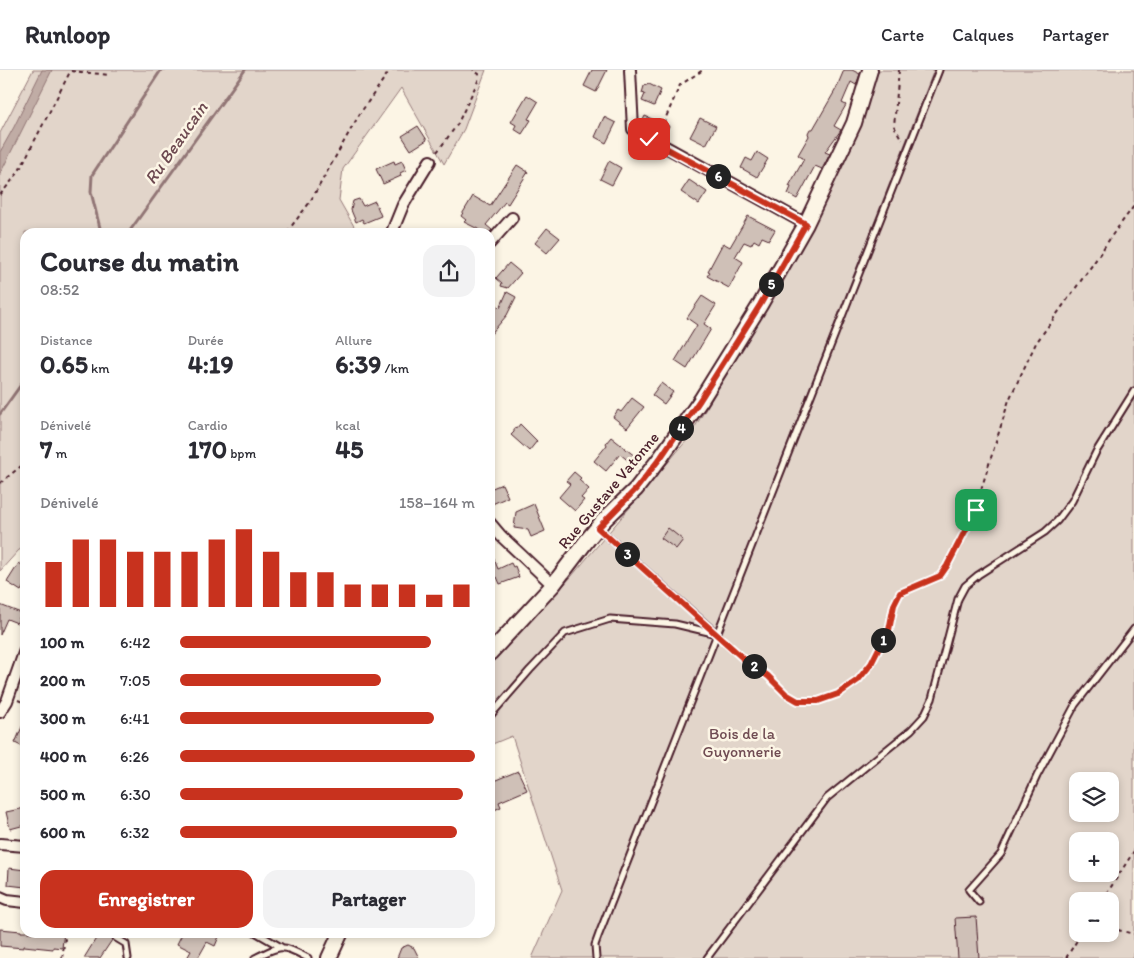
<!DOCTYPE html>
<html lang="fr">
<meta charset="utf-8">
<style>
:root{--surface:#fff;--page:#f2f2f3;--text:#2b2b33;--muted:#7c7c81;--line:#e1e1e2;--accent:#c8321e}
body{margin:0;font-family:Itim,sans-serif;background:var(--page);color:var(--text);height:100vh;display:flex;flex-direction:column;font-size:19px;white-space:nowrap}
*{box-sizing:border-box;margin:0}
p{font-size:16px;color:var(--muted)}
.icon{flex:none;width:28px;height:28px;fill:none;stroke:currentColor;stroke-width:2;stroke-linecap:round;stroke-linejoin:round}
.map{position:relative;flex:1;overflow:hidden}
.sheet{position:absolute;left:20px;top:158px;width:475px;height:710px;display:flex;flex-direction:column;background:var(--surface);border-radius:15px;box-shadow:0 2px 8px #0003}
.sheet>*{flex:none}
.tools{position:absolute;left:1069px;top:702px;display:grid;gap:10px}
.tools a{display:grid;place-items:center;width:50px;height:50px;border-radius:10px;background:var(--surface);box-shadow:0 2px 8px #0003;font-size:25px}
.pin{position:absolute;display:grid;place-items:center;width:42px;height:42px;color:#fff;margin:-21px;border-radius:10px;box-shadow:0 2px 8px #0006}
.km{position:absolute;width:25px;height:25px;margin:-12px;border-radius:50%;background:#222;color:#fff;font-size:14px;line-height:25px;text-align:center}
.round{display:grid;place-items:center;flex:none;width:52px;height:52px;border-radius:15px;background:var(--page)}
.overview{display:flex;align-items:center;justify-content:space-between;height:85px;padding:0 20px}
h1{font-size:28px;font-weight:800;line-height:38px}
.figures{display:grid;grid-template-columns:repeat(3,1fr);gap:8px;height:85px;padding:5px 20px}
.figures div{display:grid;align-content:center}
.figures b{font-size:25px;font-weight:800}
.figures small{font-size:14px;font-weight:400}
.figures p{font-size:14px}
.chart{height:140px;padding:10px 20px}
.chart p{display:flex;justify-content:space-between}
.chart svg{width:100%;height:90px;margin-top:5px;stroke:var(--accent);stroke-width:6}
.button{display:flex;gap:10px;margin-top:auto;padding:10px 20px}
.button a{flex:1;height:58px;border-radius:15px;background:var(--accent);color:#fff;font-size:20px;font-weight:800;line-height:58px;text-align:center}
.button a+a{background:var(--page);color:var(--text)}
ul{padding:0 20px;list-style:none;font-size:16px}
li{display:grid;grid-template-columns:80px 60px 1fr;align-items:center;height:38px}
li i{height:12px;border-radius:6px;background:var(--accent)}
header{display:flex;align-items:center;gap:30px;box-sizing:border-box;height:70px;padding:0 25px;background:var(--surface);border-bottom:1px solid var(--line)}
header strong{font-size:24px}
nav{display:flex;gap:28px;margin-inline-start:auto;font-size:18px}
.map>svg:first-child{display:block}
.green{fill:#e2d5ca;stroke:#967a7a;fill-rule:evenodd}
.water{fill:#c0aca5;stroke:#917474}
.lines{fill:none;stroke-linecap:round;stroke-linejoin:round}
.stream{stroke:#917474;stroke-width:3}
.building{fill:#cfc0b7;stroke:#4a1f2b}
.lane-casing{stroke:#4a1f2b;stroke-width:9}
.street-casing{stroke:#4a1f2b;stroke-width:14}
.secondary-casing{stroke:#4a1f2b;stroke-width:18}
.path{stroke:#4a1f2b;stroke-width:2;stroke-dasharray:4 4;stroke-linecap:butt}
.lane{stroke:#fcf5e5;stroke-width:5}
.street{stroke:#fcf5e5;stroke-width:10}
.secondary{stroke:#fcf5e5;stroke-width:14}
.route-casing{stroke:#fff;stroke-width:10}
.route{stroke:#c8321e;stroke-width:6}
.labels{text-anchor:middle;stroke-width:5;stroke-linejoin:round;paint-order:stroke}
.street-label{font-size:16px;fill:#4a1f2b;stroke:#fcf5e5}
.park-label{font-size:16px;fill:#704c53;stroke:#fcf5e5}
.water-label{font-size:18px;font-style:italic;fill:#6d4950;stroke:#fcf5e5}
</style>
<header>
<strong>Runloop</strong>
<nav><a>Carte</a><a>Calques</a><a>Partager</a></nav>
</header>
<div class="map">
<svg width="1134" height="888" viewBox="0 0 1134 888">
<rect width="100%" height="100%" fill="#fcf5e5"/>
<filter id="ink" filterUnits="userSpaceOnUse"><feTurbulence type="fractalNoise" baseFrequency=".02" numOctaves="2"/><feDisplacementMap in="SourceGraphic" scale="10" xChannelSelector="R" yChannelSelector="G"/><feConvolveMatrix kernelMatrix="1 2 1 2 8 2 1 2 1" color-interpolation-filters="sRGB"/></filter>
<g filter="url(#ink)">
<path class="green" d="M33 0H486L464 59 444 94 401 18 343 99 339 130 355 158 362 162H25V478L19 480 0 501V63Z
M874 0H934L759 447 765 450 943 0H1134V888H532L562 820 512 666 490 675V595L571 507 687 370 735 291 790 194ZM1078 711H1110V744H1078ZM1078 771H1110V804H1078ZM1078 831H1110V864H1078Z"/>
<path class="water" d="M42 0H52L0 104V82L14 57Z"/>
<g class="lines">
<path class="stream" d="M101 162 91 122 92 105 161 0
M129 162 245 0
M0 344 25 309"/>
</g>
<path class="building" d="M592 0H607L596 22 584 16Z
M844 0H852L860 4 856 15 851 12 842 33 846 35 834 56 841 60 825 82 830 84 822 99 815 96 797 129 788 124 791 117 789 116 804 89 798 85 809 66 808 63 810 59H813L836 19Z
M649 14 661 20 654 36 642 31 645 24 642 23 644 16Z
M527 25 538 32 528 49 531 50 522 64 514 59 516 55 511 52Z
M645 46 669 56 665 64 642 52Z
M604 47 616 53 606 73 595 67Z
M700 48 716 56 706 75 690 67Z
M418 56 427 70 411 80 402 66Z
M757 82 768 89 757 107 741 98 746 88 752 91Z
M394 91 395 94 402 91 406 100 400 103 401 106 383 114 376 99Z
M609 91 621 98 612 115 600 109Z
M517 95 528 102 508 134 505 132 486 155 492 160 490 162H481L478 159 464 152 466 150 461 146 473 126 490 136Z
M689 110 707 122 699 134 681 122Z
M359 129 363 136 375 131 381 146 364 153 362 149 356 152 351 140 353 131Z
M748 146 775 160 769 170 762 167 759 173 754 170 751 175 744 172 735 187 743 192 729 218 707 206 710 202 708 201 723 173 730 177Z
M547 158 560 168 547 183 535 173Z
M509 193 521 203 508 218 501 216 502 213 496 208Z
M507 222 516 227 507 245 490 265V240L496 234 500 238Z
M702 226 716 235 704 254 711 259 687 299 675 291 697 255 687 248Z
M661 313 673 322 664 334 652 325Z
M632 328 644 337 627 358 613 347 618 340 621 342Z
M520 354 537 371 529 381 511 365 514 362V359L517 358Z
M611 367 641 391 636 397 620 384 606 401 594 391 607 375 606 373Z
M574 402 581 408 579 410 589 419 581 428 584 430 575 441 559 427 570 414 566 411Z
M502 414 508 427 490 435V419Z
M534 434 545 461 531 467 528 460 514 458 516 442Z
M668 458 683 470 676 479 661 468Z
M490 479 498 499 511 493 513 497 515 496 519 507 500 514 497 507 490 511Z
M19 493 25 497V514L21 521 7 512Z
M0 535 21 543 17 553 7 549 0 565Z
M25 650V678L15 673Z
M518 701 527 720 499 732 501 737 490 742V710L491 712Z
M25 738V755L10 759 6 742Z
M9 798 25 800V817L8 815Z
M976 847 979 888H958L955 848Z
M0 859 21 861V862H64L62 878 53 877V879L24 876V878L0 876Z
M100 862H117L113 865 112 870 100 888H84Z
M183 862H221L215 876 207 872 198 888H187L191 881 177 874Z
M408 875 414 878 419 888H397L401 878Z"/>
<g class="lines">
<g class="lane-casing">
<path id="lane" d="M598 458 716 563
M490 646 530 600 565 563 610 549 675 554 717 564
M979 832 969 820 1001 784 1037 706 1075 635 1134 559
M255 862 281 877
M116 868 126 874 128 888
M255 888C282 874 282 875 308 888
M596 888 595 875 599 864 939 0
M707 888 827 728 911 660 924 646 932 629 958 529 965 516 978 505 1045 462 1057 451 1072 431 1096 382 1134 321"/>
</g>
<g class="street-casing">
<path id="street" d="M630 0 633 59 806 154
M392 162 403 135 430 91
M490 173 512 148
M490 453 501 466 553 515
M0 642 7 631 25 580
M0 774 25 776
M0 827 7 830 25 832"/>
</g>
<g class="secondary-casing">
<path id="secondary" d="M490 583 553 515 588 469 603 451 636 419 661 387 701 330 760 235 806 154 854 53 870 0
M329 888 341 862"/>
</g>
<path class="path" d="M899 0 894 56 902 70
M71 1 110 5
M660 61 680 15 703 0
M437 82 457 55 478 11 479 4 473 0
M0 125 18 103 71 0
M287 162 310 132 359 45 390 0
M0 413 25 393
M724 570 745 590 768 606 785 625 798 631H818L838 624 858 609 871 594 880 576 889 560 894 535 900 523 939 506 947 496 975 439 1009 330 1036 273 1093 194 1113 164 1134 136
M18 630 25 633
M1102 831 1134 781
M1110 858 1134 864
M62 888 66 862
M1066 888 1081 864"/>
<use href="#lane" class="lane"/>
<use href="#street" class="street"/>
<use href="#secondary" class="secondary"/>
</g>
</g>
<g class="lines" filter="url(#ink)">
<g class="route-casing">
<path id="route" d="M649 69 806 154 760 235 700 330 661 387 636 419 598 458 745 590 768 606 786 624 798 631H818L838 624 858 610 871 594 880 576 889 560 894 535 900 523 940 506 947 496 976 440"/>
</g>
<use href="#route" class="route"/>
</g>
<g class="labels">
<g class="street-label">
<text transform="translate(608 420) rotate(-50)" y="6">Rue Gustave Vatonne</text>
</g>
<g class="park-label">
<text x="742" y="669">Bois de la<tspan x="742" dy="18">Guyonnerie</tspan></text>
</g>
<g class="water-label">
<text transform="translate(176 73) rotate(-55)" y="6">Ru Beaucain</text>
</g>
</g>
</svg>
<div class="tools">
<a><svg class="icon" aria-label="layers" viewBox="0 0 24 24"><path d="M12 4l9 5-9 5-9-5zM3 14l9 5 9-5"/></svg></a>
<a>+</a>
<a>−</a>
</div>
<div class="pin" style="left:976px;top:440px;background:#1e9e55"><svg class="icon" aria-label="arrive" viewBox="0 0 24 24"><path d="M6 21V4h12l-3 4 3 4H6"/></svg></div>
<div class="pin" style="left:649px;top:69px;background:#d93025"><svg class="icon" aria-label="check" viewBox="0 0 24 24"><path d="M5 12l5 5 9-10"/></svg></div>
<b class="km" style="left:883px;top:570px">1</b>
<b class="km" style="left:754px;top:596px">2</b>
<b class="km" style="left:627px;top:484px">3</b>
<b class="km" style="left:681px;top:358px">4</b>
<b class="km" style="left:771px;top:214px">5</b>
<b class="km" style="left:718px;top:106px">6</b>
<section class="sheet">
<div class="overview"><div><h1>Course du matin</h1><p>08:52</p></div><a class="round"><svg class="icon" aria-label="share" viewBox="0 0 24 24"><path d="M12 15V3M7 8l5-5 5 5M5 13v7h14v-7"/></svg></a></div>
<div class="figures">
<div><p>Distance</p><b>0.65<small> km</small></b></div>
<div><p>Durée</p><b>4:19</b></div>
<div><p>Allure</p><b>6:39<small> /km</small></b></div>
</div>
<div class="figures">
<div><p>Dénivelé</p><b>7<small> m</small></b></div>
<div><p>Cardio</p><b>170<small> bpm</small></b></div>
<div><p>kcal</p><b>45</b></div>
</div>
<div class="chart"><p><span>Dénivelé</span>158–164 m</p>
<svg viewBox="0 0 160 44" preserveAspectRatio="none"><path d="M5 44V22M15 44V11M25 44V11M35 44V17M45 44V17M55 44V17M65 44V11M75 44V6M85 44V17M95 44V27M105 44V27M115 44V33M125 44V33M135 44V33M145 44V38M155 44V33"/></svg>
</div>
<ul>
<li><b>100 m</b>6:42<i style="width:85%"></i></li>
<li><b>200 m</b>7:05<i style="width:68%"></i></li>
<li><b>300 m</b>6:41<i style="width:86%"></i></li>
<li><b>400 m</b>6:26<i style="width:100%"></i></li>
<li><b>500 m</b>6:30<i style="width:96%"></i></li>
<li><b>600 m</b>6:32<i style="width:94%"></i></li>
</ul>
<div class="button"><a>Enregistrer</a><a>Partager</a></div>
</section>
</div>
